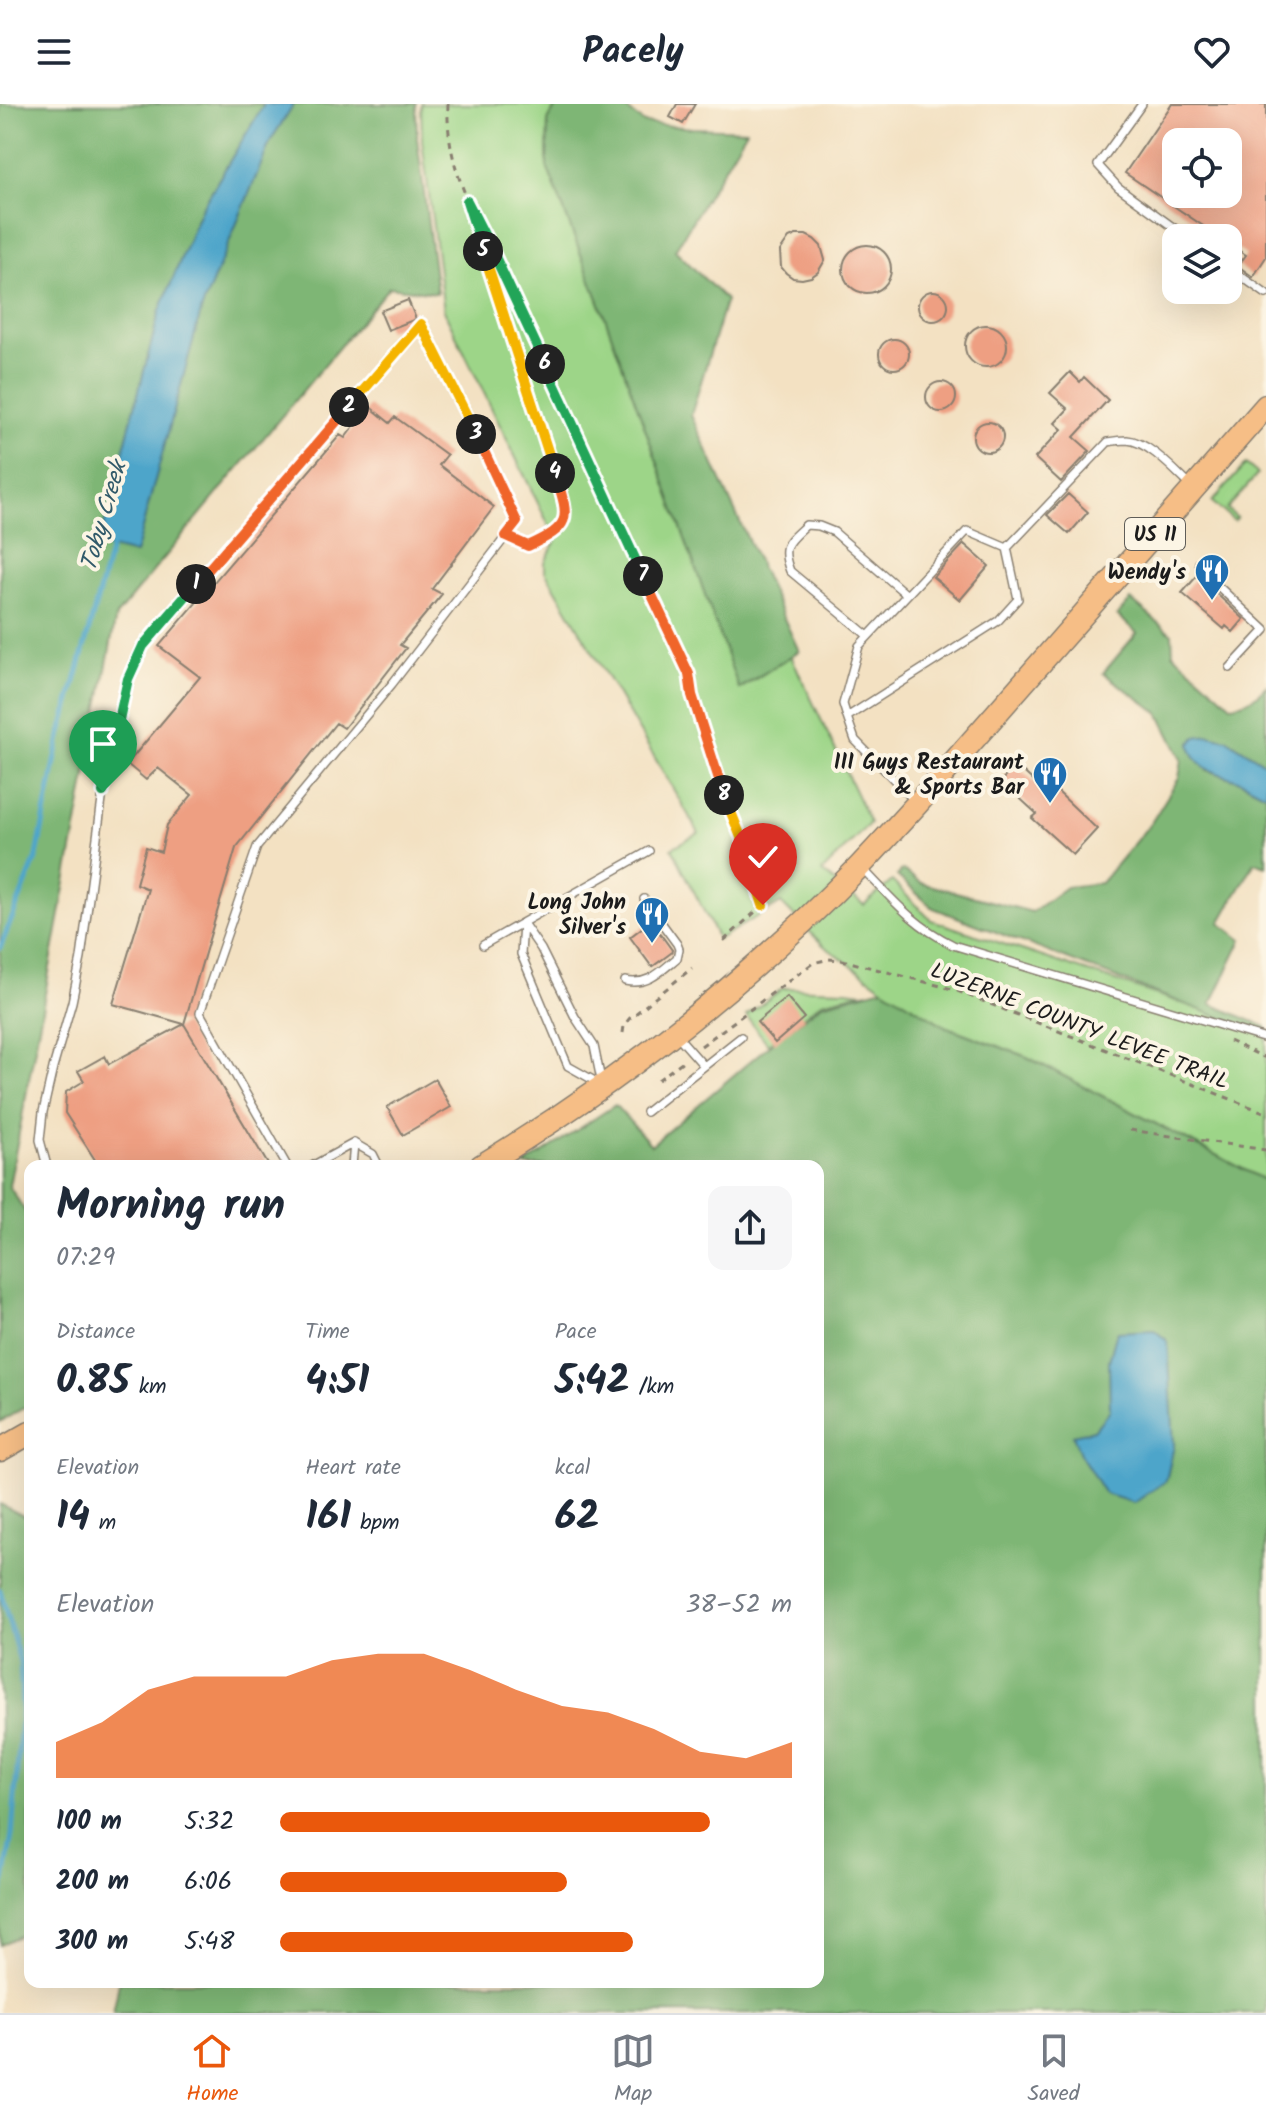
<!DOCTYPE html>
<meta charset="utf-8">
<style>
:root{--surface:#fff;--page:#f6f6f7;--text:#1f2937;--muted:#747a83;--line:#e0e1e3;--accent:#ea580c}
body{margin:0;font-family:Kalam,sans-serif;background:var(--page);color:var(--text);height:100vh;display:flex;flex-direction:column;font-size:30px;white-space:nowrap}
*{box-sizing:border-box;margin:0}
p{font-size:26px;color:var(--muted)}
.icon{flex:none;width:44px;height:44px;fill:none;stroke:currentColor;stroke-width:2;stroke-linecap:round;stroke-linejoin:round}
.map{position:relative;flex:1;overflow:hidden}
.sheet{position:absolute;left:24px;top:1056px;width:800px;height:828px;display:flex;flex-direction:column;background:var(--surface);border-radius:16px;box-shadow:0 8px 32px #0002}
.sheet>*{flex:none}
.fabs{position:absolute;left:1162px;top:24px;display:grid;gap:16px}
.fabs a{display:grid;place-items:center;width:80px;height:80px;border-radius:16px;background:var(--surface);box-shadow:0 8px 32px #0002;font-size:40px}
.pin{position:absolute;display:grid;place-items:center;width:68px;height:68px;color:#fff;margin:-82px -34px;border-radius:50% 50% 50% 0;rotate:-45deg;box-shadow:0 0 8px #0007}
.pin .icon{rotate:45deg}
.km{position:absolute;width:40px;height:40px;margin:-20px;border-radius:50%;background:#222;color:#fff;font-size:22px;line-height:40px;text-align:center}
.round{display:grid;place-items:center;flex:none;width:84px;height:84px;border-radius:16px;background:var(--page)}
.summary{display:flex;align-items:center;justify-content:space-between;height:136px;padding:0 32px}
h1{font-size:44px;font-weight:600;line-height:60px}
.metrics{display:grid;grid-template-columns:repeat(3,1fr);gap:12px;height:136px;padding:8px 32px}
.metrics div{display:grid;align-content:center}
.metrics b{font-size:40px;font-weight:600}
.metrics small{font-size:22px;font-weight:400}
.metrics p{font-size:22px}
.chart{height:224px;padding:16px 32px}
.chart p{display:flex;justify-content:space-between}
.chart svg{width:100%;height:144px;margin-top:8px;fill:var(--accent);opacity:.7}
ul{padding:0 32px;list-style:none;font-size:26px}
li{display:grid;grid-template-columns:128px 96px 1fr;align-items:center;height:60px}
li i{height:20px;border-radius:10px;background:var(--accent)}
header{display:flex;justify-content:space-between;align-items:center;height:104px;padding:0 32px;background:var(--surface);font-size:36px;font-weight:600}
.tabs{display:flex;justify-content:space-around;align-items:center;height:112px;border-top:2px solid var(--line);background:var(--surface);font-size:22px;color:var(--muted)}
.tabs a{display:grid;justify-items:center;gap:4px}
.tabs .current{color:var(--accent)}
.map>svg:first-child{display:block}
.green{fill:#9dd588;stroke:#5c7852;stroke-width:2}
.forest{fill:#7eb674;stroke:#4d6948;stroke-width:2}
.water{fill:#4da5ca;stroke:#346073;stroke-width:2}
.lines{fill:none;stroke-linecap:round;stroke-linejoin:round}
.stream{stroke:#4da5ca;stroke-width:5}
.building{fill:#ee9f82;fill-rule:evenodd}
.lane-casing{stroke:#887e6f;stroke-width:10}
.primary-casing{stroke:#887e6f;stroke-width:25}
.path{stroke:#887e6f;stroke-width:3;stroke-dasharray:6 6;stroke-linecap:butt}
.lane{stroke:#fff;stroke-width:7}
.primary{stroke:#f6be86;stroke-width:22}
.split-1-casing{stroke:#fff;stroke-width:16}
.split-2-casing{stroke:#fff;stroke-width:16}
.split-3-casing{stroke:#fff;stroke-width:16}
.split-4-casing{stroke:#fff;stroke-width:16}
.split-5-casing{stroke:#fff;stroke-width:16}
.split-6-casing{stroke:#fff;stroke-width:16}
.split-7-casing{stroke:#fff;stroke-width:16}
.split-8-casing{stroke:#fff;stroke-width:16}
.split-9-casing{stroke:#fff;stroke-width:16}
.split-1{stroke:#22a559;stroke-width:10}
.split-2{stroke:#f0652b;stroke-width:10}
.split-3{stroke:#f5b400;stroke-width:10}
.split-4{stroke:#f0652b;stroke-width:10}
.split-5{stroke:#f5b400;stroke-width:10}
.split-6{stroke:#22a559;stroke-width:10}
.split-7{stroke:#22a559;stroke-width:10}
.split-8{stroke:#f0652b;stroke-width:10}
.split-9{stroke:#f5b400;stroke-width:10}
.labels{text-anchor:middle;stroke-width:8;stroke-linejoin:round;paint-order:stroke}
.shield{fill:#fcf5e5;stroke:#5f5d58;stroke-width:2}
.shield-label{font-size:20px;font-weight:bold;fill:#1c1c1c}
.poi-label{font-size:22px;font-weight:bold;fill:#1c1c1c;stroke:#fcf5e5;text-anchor:end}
.street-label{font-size:22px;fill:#1c1c1c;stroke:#fcf5e5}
.water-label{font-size:24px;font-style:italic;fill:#325a6a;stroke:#fcf5e5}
</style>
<header><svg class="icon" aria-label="menu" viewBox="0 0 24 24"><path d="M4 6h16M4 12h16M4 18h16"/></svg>Pacely<svg class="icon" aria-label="heart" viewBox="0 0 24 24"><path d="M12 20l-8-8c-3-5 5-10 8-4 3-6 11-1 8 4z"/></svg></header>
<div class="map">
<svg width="1266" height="1909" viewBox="0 0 1266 1909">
<rect width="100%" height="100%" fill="#fcf5e5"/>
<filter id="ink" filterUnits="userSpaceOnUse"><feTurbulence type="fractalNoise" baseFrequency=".0125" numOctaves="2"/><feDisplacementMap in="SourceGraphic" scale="16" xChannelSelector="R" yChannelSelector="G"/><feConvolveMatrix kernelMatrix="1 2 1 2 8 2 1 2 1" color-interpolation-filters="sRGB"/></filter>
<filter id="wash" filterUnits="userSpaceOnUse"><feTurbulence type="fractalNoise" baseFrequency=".006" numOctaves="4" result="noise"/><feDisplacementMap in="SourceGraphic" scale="32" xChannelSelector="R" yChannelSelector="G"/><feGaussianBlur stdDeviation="1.8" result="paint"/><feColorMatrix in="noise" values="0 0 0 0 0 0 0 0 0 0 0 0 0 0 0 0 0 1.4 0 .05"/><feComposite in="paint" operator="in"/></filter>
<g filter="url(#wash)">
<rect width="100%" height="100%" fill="#f3e1c2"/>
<path class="green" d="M421 0H557L548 17 547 62 605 213 740 585 791 552 870 719 822 768 864 801 892 777 931 816 1218 911 1266 930V1077L1027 953 947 923 883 884 824 842 781 799 718 835 672 744 699 729 545 467V458L556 436 444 207 422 37Z
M1246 360 1258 370 1227 405 1237 414 1234 417 1212 398Z
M783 884 847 886 862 888 822 898 768 940 746 912Z"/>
<path class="forest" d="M0 0H416L417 34 437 189 389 183 116 512 9 1082 30 1115V1300L0 1318Z
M557 0H620L644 19 692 24 747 26 675 146 726 196 691 311 799 547 739 585 605 213 547 62 548 17Z
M1131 496 1172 530 1173 549 1231 601C1247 599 1255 594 1266 582V660L1227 635 1207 666 1238 676 1266 690V762L1255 758 1220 819 1242 836 1211 900 1266 923V931L933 804 897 772 903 766 921 779 1032 808 1066 783 1101 779 1151 719 1179 674 1182 655 1159 609 1103 569 1137 529 1117 511Z
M883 884 947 923 1027 953 1266 1077V1909H113L119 1878H818V1062H523L615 1001 651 1041 768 942 822 900Z
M0 1400 30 1415V1827L0 1841Z"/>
<path class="water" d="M264 0H294L271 36 202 204 135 450 99 441 159 209 201 105Z
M1209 631 1227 635 1266 660V690C1256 685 1246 679 1235 675 1215 668 1195 665 1190 640L1196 633Z
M1154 1226 1168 1237 1174 1342 1166 1377 1134 1399 1105 1390 1080 1350 1073 1331 1094 1326 1110 1306 1109 1257 1117 1228Z"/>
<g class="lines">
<path class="stream" d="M0 844 37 752 59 637 112 440
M0 1486 20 1558 22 1603 12 1731 0 1799"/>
</g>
<g id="blocks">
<path class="building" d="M677 0H695L683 20 670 13Z
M1172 0H1266V153L1253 173 1238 162 1246 151 1228 139V134H1221L1125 69ZM1176 38H1228V90H1176Z
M796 131H806L814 135 821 142 825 156 818 168 811 173 802 175 793 174 786 169 781 163 780 147 789 134Z
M843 165a24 24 0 1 1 48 0a24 24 0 1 1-48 0Z
M918 202a15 15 0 1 1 30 0a15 15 0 1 1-30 0Z
M408 196 416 215 388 226 380 207Z
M965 242a21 21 0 1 1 42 0a21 21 0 1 1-42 0Z
M879 250a15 15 0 1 1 30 0a15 15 0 1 1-30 0Z
M1070 268 1080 278 1084 273 1108 296 1074 333 1090 347 1061 378 1035 354 1062 325 1055 319 1068 305 1050 289Z
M926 293a15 15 0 1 1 30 0a15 15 0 1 1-30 0Z
M369 302 390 319 395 313 447 351 439 361 494 403 432 485 442 490 400 541 406 544 344 624 336 619 236 744 184 920 113 900 148 785 136 780 146 743 161 748 167 721 192 691 158 664 146 676 127 660 200 573 159 542 340 331 345 334Z
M973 333a15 15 0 1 1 30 0a15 15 0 1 1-30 0Z
M1068 390 1088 408 1069 430 1047 411Z
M964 440 989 462 960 496 933 473Z
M1197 472 1244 515 1233 528 1226 522 1224 525 1182 489Z
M1016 661 1051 693 1057 687 1097 725 1073 751 1032 714 1037 710 1001 677Z
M651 817 672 846 671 849 652 863 630 833Z
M787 893 804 914 775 939 757 918Z
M184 920 269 1062H99L65 1009 66 988 84 977 78 967 105 952 109 960Z
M435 975 451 1003 403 1031 387 1003Z"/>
</g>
</g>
<g filter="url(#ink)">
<use href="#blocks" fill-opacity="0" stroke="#887e6f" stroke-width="2"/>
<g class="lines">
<g class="lane-casing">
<path id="lane" d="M1142 0 1098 61 1118 83 1188 134
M1228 163 1266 190
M1199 459 1202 467 1265 526 1230 564
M868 532 790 467C780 441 788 438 806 421L819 422 834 428 907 491
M847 613 843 600 859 542 967 427 1007 444
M916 698 855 636 847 613 998 517 1018 495 1007 444 1108 338C1114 337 1121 336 1127 336 1148 337 1175 367 1190 381
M863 765C893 796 913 821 953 841L1266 935
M523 819 541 845 575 913 594 942 602 981 568 962 521 850Z
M483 841 649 747
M625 877C648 882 660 868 677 854L679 845 677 840 644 795
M675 929 704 962
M646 1008 741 933
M354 1039 373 1050 379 1062
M47 1062 40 1036 43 1008 53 964 72 898 81 854 103 688 128 575 143 542 421 220 517 418 392 580 257 743 200 909 287 1062
M312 1062 354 1039
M352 1062 354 1039"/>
</g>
<g class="primary-casing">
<path id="primary" d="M481 1062C618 979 748 877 859 763 879 742 898 721 917 700L1266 302
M0 1346 30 1329"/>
</g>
<path class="path" d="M448 0C446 55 466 96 491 144L689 570 692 591 727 701 741 733 763 801 720 840
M470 108 556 373 567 410C560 428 545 435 528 442L518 437
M623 929 624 922 629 915 692 864
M1229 937 1266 954
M701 942 813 859 829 855 842 856 952 885 1266 1009
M658 976 683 957
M1130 1026 1266 1046"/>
<use href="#lane" class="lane"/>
<use href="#primary" class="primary"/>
</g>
</g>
<g class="lines" filter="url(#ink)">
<g class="split-1-casing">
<path id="split-1" d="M103 688 128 575 143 542 196 480"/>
</g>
<g class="split-2-casing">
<path id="split-2" d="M196 480 349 303"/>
</g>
<g class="split-3-casing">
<path id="split-3" d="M349 303 421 220 476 330"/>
</g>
<g class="split-4-casing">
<path id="split-4" d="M476 330 517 418 506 432 528 442C574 421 569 414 555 369"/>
</g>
<g class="split-5-casing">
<path id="split-5" d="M483 147 555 369"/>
</g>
<g class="split-6-casing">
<path id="split-6" d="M483 147 467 97 491 144 545 260"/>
</g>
<g class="split-7-casing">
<path id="split-7" d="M545 260 643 472"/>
</g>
<g class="split-8-casing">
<path id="split-8" d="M643 472 689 570 692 591 724 691"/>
</g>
<g class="split-9-casing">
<path id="split-9" d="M724 691 741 733 763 801"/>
</g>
<use href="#split-1" class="split-1"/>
<use href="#split-2" class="split-2"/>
<use href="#split-3" class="split-3"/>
<use href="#split-4" class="split-4"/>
<use href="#split-5" class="split-5"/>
<use href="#split-6" class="split-6"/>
<use href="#split-7" class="split-7"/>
<use href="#split-8" class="split-8"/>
<use href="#split-9" class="split-9"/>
</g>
<defs>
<g id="restaurant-pin" transform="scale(1.8)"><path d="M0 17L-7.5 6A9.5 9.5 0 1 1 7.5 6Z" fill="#1f6fb2" stroke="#fcf5e5"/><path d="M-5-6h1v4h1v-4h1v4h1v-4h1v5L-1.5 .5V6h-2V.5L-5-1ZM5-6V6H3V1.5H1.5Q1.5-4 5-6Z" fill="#fff"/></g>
</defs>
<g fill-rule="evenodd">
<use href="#restaurant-pin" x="1212" y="467"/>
<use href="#restaurant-pin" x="1050" y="670"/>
<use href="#restaurant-pin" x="652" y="810"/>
</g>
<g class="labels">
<rect class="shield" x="1125" y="414" width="60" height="32" rx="6"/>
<g class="shield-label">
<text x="1155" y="437">US 11</text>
</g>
<g class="poi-label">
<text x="1186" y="475">Wendy's</text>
<text x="1024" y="665">III Guys Restaurant<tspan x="1024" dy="25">&amp; Sports Bar</tspan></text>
<text x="626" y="805">Long John<tspan x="626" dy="25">Silver's</tspan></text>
</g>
<g class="street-label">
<text transform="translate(1080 921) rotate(21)" y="8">LUZERNE COUNTY LEVEE TRAIL</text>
</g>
<g class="water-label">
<text transform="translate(103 412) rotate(-74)" y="8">Toby Creek</text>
</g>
</g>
</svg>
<div class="fabs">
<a><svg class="icon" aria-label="locate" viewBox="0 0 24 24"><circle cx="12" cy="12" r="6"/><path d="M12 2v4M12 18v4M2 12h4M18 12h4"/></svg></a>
<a><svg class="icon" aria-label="layers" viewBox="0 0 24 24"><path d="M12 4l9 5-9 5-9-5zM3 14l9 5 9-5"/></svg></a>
</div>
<div class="pin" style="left:103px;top:688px;background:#1e9e55"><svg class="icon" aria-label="arrive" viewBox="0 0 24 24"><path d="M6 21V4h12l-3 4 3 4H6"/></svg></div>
<div class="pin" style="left:763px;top:801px;background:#d93025"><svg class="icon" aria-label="check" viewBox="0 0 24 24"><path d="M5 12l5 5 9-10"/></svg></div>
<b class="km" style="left:196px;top:480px">1</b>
<b class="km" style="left:349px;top:303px">2</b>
<b class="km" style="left:476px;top:330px">3</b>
<b class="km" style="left:555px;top:369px">4</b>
<b class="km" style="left:483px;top:147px">5</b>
<b class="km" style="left:545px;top:260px">6</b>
<b class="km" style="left:643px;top:472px">7</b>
<b class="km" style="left:724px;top:691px">8</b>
<section class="sheet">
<div class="summary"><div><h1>Morning run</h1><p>07:29</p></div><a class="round"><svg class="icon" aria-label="share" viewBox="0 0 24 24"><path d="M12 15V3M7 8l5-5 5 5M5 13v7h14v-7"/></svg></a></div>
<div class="metrics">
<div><p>Distance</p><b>0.85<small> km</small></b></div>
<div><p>Time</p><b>4:51</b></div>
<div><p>Pace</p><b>5:42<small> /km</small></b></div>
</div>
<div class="metrics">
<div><p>Elevation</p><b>14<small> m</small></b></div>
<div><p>Heart rate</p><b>161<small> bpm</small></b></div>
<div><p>kcal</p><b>62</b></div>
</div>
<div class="chart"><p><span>Elevation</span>38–52 m</p>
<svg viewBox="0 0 160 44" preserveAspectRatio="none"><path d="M0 44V33L10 27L20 17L30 13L40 13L50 13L60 8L70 6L80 6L90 11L100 17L110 22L120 24L130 29L140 36L150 38L160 33V44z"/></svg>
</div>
<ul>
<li><b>100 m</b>5:32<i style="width:84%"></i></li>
<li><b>200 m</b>6:06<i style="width:56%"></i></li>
<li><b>300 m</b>5:48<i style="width:69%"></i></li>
</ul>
</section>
</div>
<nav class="tabs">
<a class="current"><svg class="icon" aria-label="home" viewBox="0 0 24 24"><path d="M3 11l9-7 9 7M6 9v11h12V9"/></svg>Home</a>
<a><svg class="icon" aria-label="map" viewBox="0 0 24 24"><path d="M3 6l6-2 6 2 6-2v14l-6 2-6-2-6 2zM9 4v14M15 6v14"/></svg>Map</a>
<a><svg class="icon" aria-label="saved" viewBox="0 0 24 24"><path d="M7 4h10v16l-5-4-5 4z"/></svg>Saved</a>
</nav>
